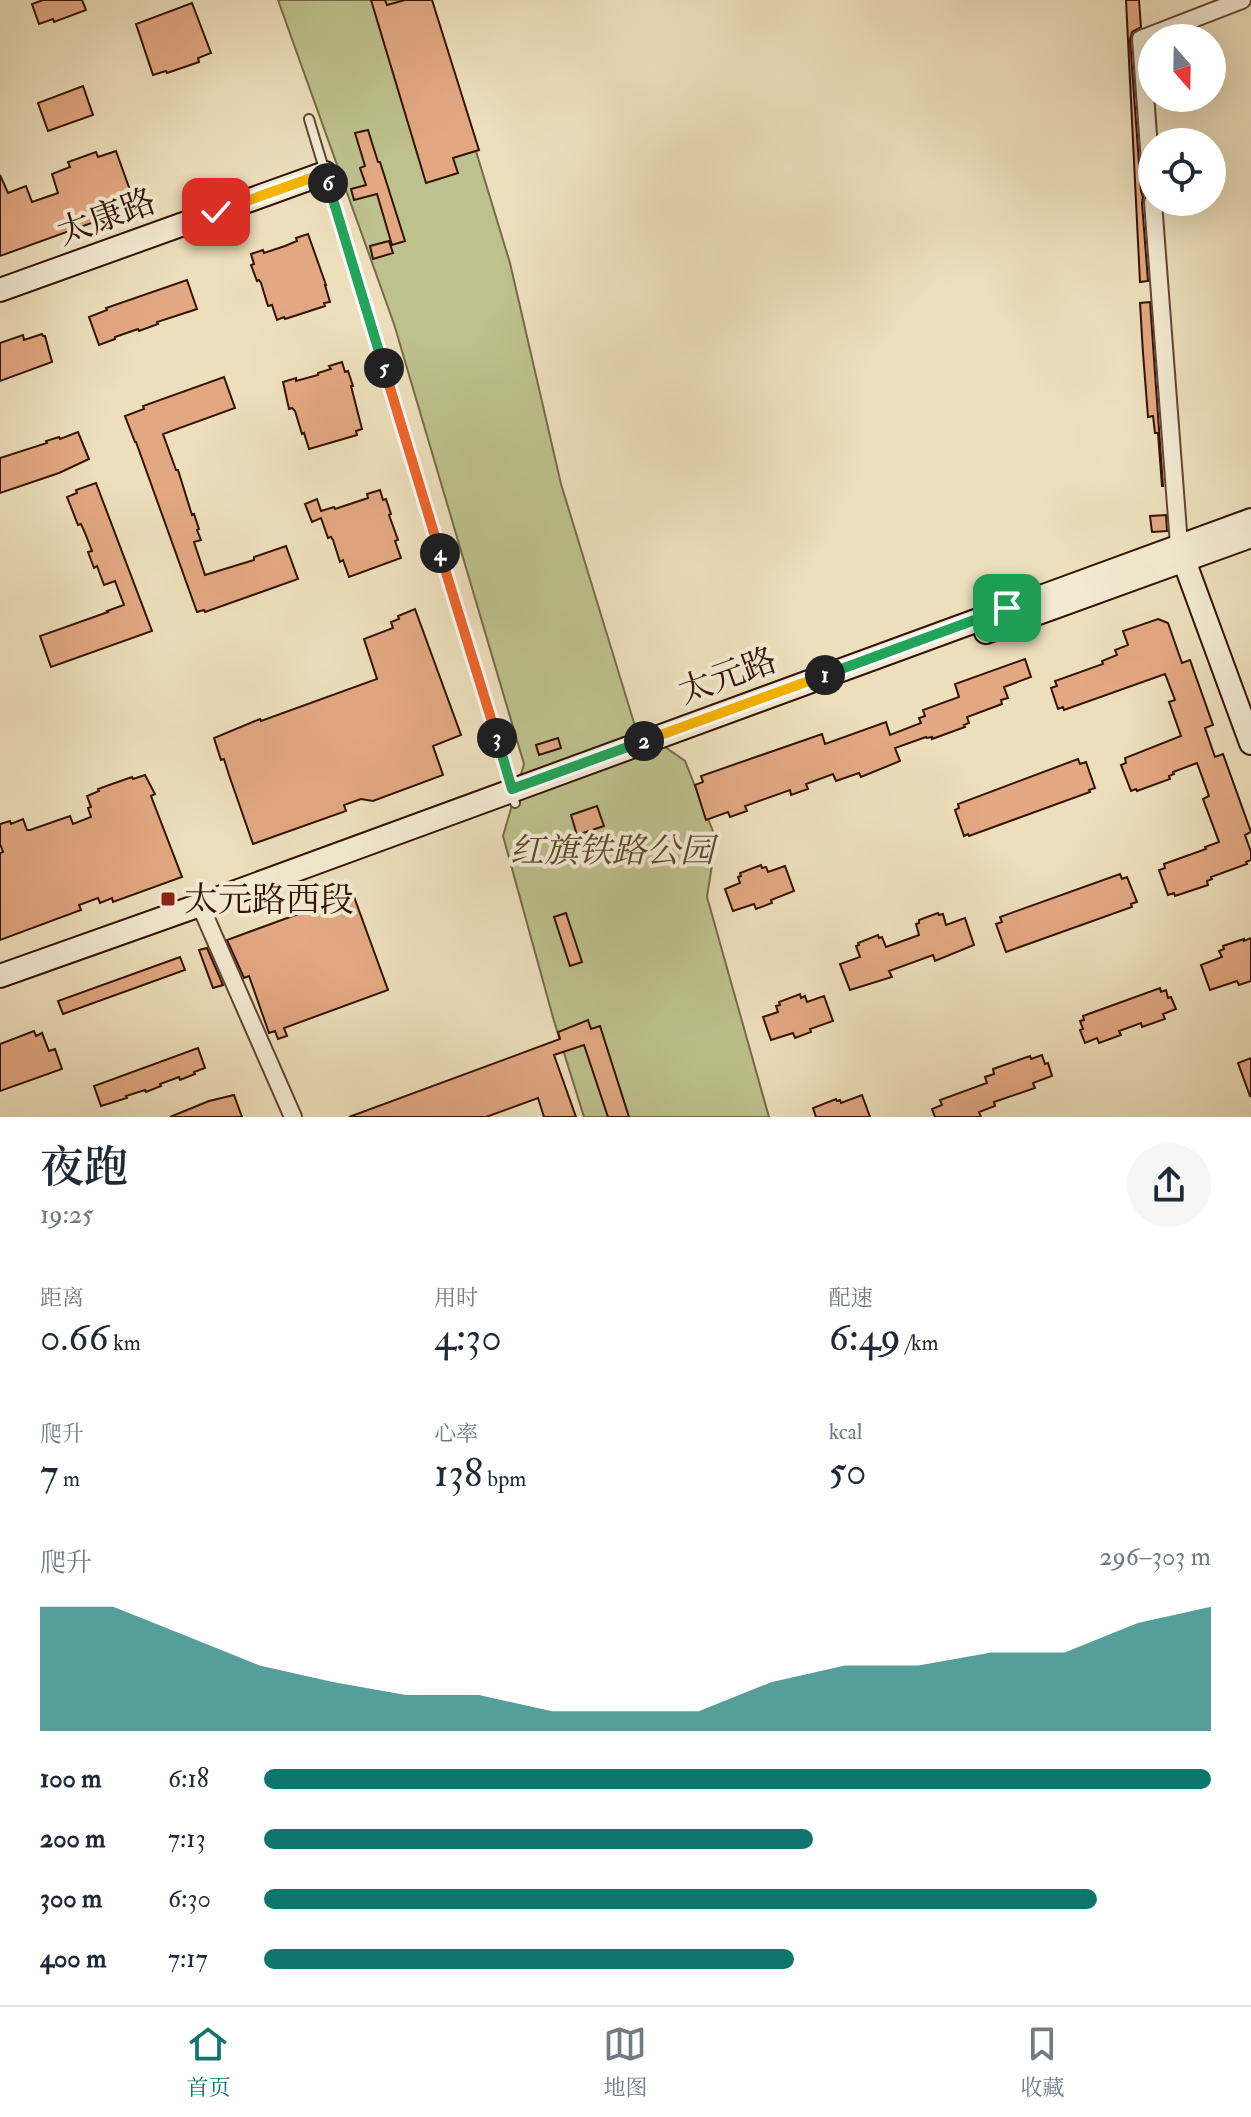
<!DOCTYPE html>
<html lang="zh">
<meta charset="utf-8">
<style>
:root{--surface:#fff;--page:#f6f6f7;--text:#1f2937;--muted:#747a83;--line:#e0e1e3;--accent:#0f766e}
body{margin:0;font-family:"IM FELL Double Pica","Noto Serif SC",serif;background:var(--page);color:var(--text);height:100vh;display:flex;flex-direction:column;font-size:30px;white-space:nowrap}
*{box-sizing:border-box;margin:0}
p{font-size:26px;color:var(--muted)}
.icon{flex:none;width:44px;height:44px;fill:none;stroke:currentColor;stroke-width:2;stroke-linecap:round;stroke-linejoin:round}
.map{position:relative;height:1117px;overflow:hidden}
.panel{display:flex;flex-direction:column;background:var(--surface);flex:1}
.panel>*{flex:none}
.needle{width:52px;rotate:160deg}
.tools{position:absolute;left:1138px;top:24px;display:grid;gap:16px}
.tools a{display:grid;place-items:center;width:88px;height:88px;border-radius:50%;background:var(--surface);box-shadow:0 8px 32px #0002;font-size:40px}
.pin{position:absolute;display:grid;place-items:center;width:68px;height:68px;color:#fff;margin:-34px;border-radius:16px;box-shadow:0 4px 12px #0006}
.km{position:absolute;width:40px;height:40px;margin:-20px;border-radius:50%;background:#222;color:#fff;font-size:22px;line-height:40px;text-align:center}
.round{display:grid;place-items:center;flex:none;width:84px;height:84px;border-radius:42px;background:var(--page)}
.summary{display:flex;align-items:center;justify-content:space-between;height:136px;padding:0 40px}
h1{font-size:44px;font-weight:600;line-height:60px}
.stats{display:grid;grid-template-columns:repeat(3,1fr);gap:12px;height:136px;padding:8px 40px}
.stats div{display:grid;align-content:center}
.stats b{font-size:40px;font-weight:600}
.stats small{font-size:22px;font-weight:400}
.stats p{font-size:22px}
.chart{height:224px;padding:16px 40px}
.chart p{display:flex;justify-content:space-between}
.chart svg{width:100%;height:144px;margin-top:8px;fill:var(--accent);opacity:.7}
ul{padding:0 40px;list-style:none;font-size:26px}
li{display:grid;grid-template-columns:128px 96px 1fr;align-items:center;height:60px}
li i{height:20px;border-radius:10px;background:var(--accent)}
.tabs{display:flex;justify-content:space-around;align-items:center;height:112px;border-top:2px solid var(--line);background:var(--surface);font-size:22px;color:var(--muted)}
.tabs a{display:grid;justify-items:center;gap:4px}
.tabs .current{color:var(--accent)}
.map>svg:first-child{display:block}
.green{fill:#bdc18d;stroke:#786a48;stroke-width:2}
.building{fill:#e2a882;stroke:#331303;stroke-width:2}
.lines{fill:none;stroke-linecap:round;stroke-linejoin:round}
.lane-casing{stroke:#624631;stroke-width:12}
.street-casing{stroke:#624631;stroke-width:20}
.secondary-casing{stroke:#331303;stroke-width:26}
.lane{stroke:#f3ead3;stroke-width:8}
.street{stroke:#f3ead3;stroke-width:16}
.secondary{stroke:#f3ead3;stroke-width:22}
.split-1-casing{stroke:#fff;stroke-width:16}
.split-2-casing{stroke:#fff;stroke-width:16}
.split-3-casing{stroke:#fff;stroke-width:16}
.split-4-casing{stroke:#fff;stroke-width:16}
.split-5-casing{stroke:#fff;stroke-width:16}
.split-6-casing{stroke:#fff;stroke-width:16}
.split-7-casing{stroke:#fff;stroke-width:16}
.split-1{stroke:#22a559;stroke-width:10}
.split-2{stroke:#f5b400;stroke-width:10}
.split-3{stroke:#22a559;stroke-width:10}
.split-4{stroke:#f0652b;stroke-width:10}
.split-5{stroke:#f0652b;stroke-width:10}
.split-6{stroke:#22a559;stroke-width:10}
.split-7{stroke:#f5b400;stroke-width:10}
.poi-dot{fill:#8f2418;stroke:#f3ead3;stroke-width:3}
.labels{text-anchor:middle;stroke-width:8;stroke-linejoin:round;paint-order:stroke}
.street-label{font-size:34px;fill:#331303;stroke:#f3ead3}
.park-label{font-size:34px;font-style:italic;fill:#5c472c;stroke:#f3ead3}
.poi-label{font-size:34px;fill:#331303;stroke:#f3ead3;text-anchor:start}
</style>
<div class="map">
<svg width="1251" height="1117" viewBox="0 0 1251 1117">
<rect width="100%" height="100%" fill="#eddfbc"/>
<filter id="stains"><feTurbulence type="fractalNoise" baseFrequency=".0025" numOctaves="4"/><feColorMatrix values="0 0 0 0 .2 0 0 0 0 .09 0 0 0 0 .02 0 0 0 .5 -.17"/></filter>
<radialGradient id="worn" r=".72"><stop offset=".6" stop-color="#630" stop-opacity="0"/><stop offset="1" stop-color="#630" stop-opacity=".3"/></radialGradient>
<path class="green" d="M278 0H430L510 263 561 484 635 726 685 761 716 839 707 897 769 1117H584L554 1021 503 836 524 764 394 324Z"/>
<path class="building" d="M43 0H82L86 10 54 22 53 19 39 24 32 4Z
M371 0H385L387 5 405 0H432L479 150 453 158 458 173 426 183Z
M1126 0H1139L1141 27 1132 32 1130 40 1141 191 1143 197 1142 203 1148 281 1140 282Z
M192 3 211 53 198 58 199 62 167 73 166 71 153 75 136 24Z
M83 86 93 115 48 131 38 103Z
M368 130 378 162H380L405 241 392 245 377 194 354 200 351 189 366 185 360 168 365 166 355 133Z
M116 151 136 207 0 256V175L8 193 26 186 32 202 58 193 52 174 70 167 68 162 96 152 98 157Z
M308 234 326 285H325L330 302 324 303 325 306 285 319 284 317 277 320 272 305 268 306 261 283 259 280 257 281 251 265 254 264 251 254 263 250 264 253 285 246 297 241 296 238Z
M389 241 393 253 373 259 370 246Z
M187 280 197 309 157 322 158 324 139 331 138 329 115 337V339L99 345 89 317 107 310 106 308Z
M1150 302 1163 486H1162L1158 433H1155L1153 416 1148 417 1143 353 1140 303Z
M42 334 43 336H45L52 362 0 381V343L23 335 24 340Z
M342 362 345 372 348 371 353 386H351L362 429 356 431 357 435 309 449 304 433 302 434 295 411 292 408 289 409 283 382 296 378V381L318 375V373L331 369 329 366Z
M224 377 235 408 163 434 176 470H178L192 515 194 514 199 529 197 530 201 540 194 542 205 575 254 560V557L286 546 298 579 205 612 204 610 197 612 136 442H135L125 416 144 409 143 406Z
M78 432 89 459 59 473 0 493V458L47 443 46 441 59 437 60 439Z
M96 483 152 631 51 667 40 636 108 612 107 611 124 605 115 581 104 585 97 566 94 568 88 552 92 551 85 533 81 524 78 525 67 497 77 493 76 490Z
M380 490 383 500 386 499 391 514 389 515 398 540 395 541 401 558 349 577 343 560 340 562 333 540 331 537 328 538 321 518 312 522 305 504 317 499 321 511 334 507 335 509 368 498 367 494Z
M1166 515 1167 531 1152 532 1150 516Z
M415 609 461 735 433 746 443 775 373 801 361 799 344 805 346 811 253 844 229 775 224 759 221 760 214 738 260 719 261 721 377 679 364 639 393 628 391 622 399 619 398 616Z
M1158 619 1168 623 1182 663 1190 660 1213 725 1205 728 1215 757 1223 754 1251 832 1245 835 1251 852V860L1246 862 1247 864 1211 877 1212 879 1207 881 1208 885 1175 896 1174 893 1168 895 1159 870 1165 868 1164 864 1206 849 1205 847 1219 842 1203 799 1209 796 1197 763 1173 772 1174 774 1169 776 1170 779 1137 791 1136 789 1131 791 1121 765 1126 763 1125 758 1181 736 1169 702 1175 700 1165 674 1064 710 1063 707 1058 709 1051 688 1057 686 1055 681 1103 664 1102 661 1117 655 1115 650 1128 645 1123 631Z
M1025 659 1031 677 1004 687 1008 698 1001 700 1002 704 967 717 969 723 964 725 965 727 932 739V737L927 738 926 737 895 748 900 761 861 777 859 773 836 781 833 774 806 784 808 789 791 795 790 790 745 806 747 811 730 817 728 812 706 820 695 785 703 782 701 776 822 734 825 744 886 722 890 735 921 723 919 718 925 716 923 710 959 697 955 684Z
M558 738 561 748 539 755 536 745Z
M1078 759 1080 764 1086 762 1095 788 1089 790 1090 792 969 836 968 834 964 836 955 810 959 808 958 804Z
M145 775 155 794 151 796 182 877 113 902 112 898 100 903 98 898 79 905 81 910 0 940V853L3 852 0 844V824L10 821 11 824 23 819 27 830H30L70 816 73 824 91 817 88 808 91 807 87 796 99 791 98 789 112 784 132 777 133 779Z
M597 806 604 826 577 835 571 815Z
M761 865 762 868 766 867 768 872 785 866 794 891 771 900 772 903 756 909 754 904 733 911 725 889 740 883 738 877 741 876 740 873Z
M1120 874 1122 879 1127 877 1137 902 1131 904 1132 907 1006 952 996 924 1002 922 1000 917Z
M353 894 388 990 284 1028 287 1036 278 1039 275 1031 269 1033 249 976 244 978 227 940Z
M566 913 582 962 570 966 554 917Z
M938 913 939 915 943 914 946 925 965 918 974 945 935 961 933 955 889 971 892 977 850 990 840 964 860 957 856 946 859 945 858 943 878 935 879 938 882 937 886 947 919 935 916 924 919 923V920Z
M1251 938V981L1239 985 1237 981 1210 990 1201 965 1222 957 1219 951 1224 949 1223 946 1244 939V941Z
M207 948 223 985 213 988 199 950Z
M180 957 185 970 63 1014 58 1001Z
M1160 988 1161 992 1166 990 1168 998 1171 997 1176 1009 1163 1014 1165 1019 1142 1027 1141 1023 1119 1031 1121 1035 1099 1043 1097 1038 1085 1043 1080 1030 1083 1029 1080 1021 1084 1020 1083 1016Z
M800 994 801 998 805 996 807 1002 824 996 833 1021 810 1029 811 1032 795 1038 793 1033 771 1040 763 1017 778 1012 776 1006 780 1005 779 1002Z
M588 1020 591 1029 600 1026 629 1117H608L584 1045 554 1055 576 1117H544L538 1098 486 1117H349L560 1039 558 1032Z
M34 1031 36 1036 42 1033 49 1051 55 1049 62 1069 0 1091V1044Z
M198 1048 205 1068 194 1072 195 1074 180 1080 179 1077 160 1084 161 1086 146 1092 145 1090 126 1096 127 1098 101 1106 94 1086Z
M1042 1055 1045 1064 1048 1063 1052 1076 1033 1083 1035 1088 994 1102 995 1106 979 1112 981 1117H935L932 1109 942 1105 940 1100 987 1083 985 1077 994 1074 993 1069 1030 1056 1031 1059Z
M1251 1058V1096H1250L1238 1063Z
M234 1095 242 1117H170L209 1101Z
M862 1095 870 1117H816L813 1108 836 1099 837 1101 840 1100 841 1103Z"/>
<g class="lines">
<g class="lane-casing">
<path id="lane" d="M309 119 515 803"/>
</g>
<g class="street-casing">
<path id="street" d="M1152 190 1141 39 1242 0
M1153 202 1179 545
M200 905 293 1117"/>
</g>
<g class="secondary-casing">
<path id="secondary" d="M0 290 325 173
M1179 547 1251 743
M986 632 1251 536
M0 976 200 905 1251 520"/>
</g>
<use href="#lane" class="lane"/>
<use href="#street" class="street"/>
<use href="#secondary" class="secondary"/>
</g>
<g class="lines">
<g class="split-1-casing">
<path id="split-1" d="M825 675 1007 608"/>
</g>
<g class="split-2-casing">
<path id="split-2" d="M644 741 825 675"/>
</g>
<g class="split-3-casing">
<path id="split-3" d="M497 738 512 789 644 741"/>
</g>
<g class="split-4-casing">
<path id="split-4" d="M440 553 497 738"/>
</g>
<g class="split-5-casing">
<path id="split-5" d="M384 368 440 553"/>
</g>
<g class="split-6-casing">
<path id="split-6" d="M328 183 384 368"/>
</g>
<g class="split-7-casing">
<path id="split-7" d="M216 212 325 173 328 183"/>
</g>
<use href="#split-1" class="split-1"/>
<use href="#split-2" class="split-2"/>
<use href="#split-3" class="split-3"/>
<use href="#split-4" class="split-4"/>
<use href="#split-5" class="split-5"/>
<use href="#split-6" class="split-6"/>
<use href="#split-7" class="split-7"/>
</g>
<rect class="poi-dot" x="160" y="891" width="16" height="16" rx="4"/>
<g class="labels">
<g class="street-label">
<text transform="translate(106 216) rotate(-20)" y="12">太康路</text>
<text transform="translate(727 675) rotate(-20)" y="12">太元路</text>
</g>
<g class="park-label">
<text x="612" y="862">红旗铁路公园</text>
</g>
<g class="poi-label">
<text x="184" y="911">太元路西段</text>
</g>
</g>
<rect width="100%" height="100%" filter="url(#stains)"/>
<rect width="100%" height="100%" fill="url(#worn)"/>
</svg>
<div class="tools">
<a><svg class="needle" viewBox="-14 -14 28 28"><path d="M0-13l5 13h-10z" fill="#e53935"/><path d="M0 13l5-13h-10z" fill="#747a83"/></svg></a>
<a><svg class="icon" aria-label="locate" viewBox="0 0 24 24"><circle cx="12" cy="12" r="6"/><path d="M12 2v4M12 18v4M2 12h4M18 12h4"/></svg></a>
</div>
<div class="pin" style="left:1007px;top:608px;background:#1e9e55"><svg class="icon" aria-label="arrive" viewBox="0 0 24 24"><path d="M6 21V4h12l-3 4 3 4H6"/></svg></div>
<div class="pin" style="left:216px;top:212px;background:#d93025"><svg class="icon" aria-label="check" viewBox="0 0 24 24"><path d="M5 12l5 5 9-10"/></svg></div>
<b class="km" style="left:825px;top:675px">1</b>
<b class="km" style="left:644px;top:741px">2</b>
<b class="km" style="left:497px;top:738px">3</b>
<b class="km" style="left:440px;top:553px">4</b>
<b class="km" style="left:384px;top:368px">5</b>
<b class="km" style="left:328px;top:183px">6</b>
</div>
<section class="panel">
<div class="summary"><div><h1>夜跑</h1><p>19:25</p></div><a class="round"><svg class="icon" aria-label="share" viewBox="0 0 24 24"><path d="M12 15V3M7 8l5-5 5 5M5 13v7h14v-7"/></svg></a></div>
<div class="stats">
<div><p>距离</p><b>0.66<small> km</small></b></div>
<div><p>用时</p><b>4:30</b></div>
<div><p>配速</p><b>6:49<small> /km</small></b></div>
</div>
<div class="stats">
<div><p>爬升</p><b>7<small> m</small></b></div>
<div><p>心率</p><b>138<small> bpm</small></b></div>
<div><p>kcal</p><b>50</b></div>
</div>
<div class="chart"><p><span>爬升</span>296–303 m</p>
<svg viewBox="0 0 160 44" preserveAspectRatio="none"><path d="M0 44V6L10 6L20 15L30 24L40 29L50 33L60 33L70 38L80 38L90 38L100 29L110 24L120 24L130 20L140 20L150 11L160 6V44z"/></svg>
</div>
<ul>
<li><b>100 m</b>6:18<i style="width:100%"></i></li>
<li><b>200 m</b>7:13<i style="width:58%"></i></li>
<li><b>300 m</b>6:30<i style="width:88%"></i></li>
<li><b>400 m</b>7:17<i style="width:56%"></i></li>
</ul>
</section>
<nav class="tabs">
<a class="current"><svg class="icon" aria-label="home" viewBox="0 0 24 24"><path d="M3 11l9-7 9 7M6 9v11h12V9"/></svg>首页</a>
<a><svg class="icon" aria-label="map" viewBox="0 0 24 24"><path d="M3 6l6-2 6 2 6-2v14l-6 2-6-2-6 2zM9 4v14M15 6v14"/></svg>地图</a>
<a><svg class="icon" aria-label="saved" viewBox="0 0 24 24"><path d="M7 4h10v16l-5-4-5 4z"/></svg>收藏</a>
</nav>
